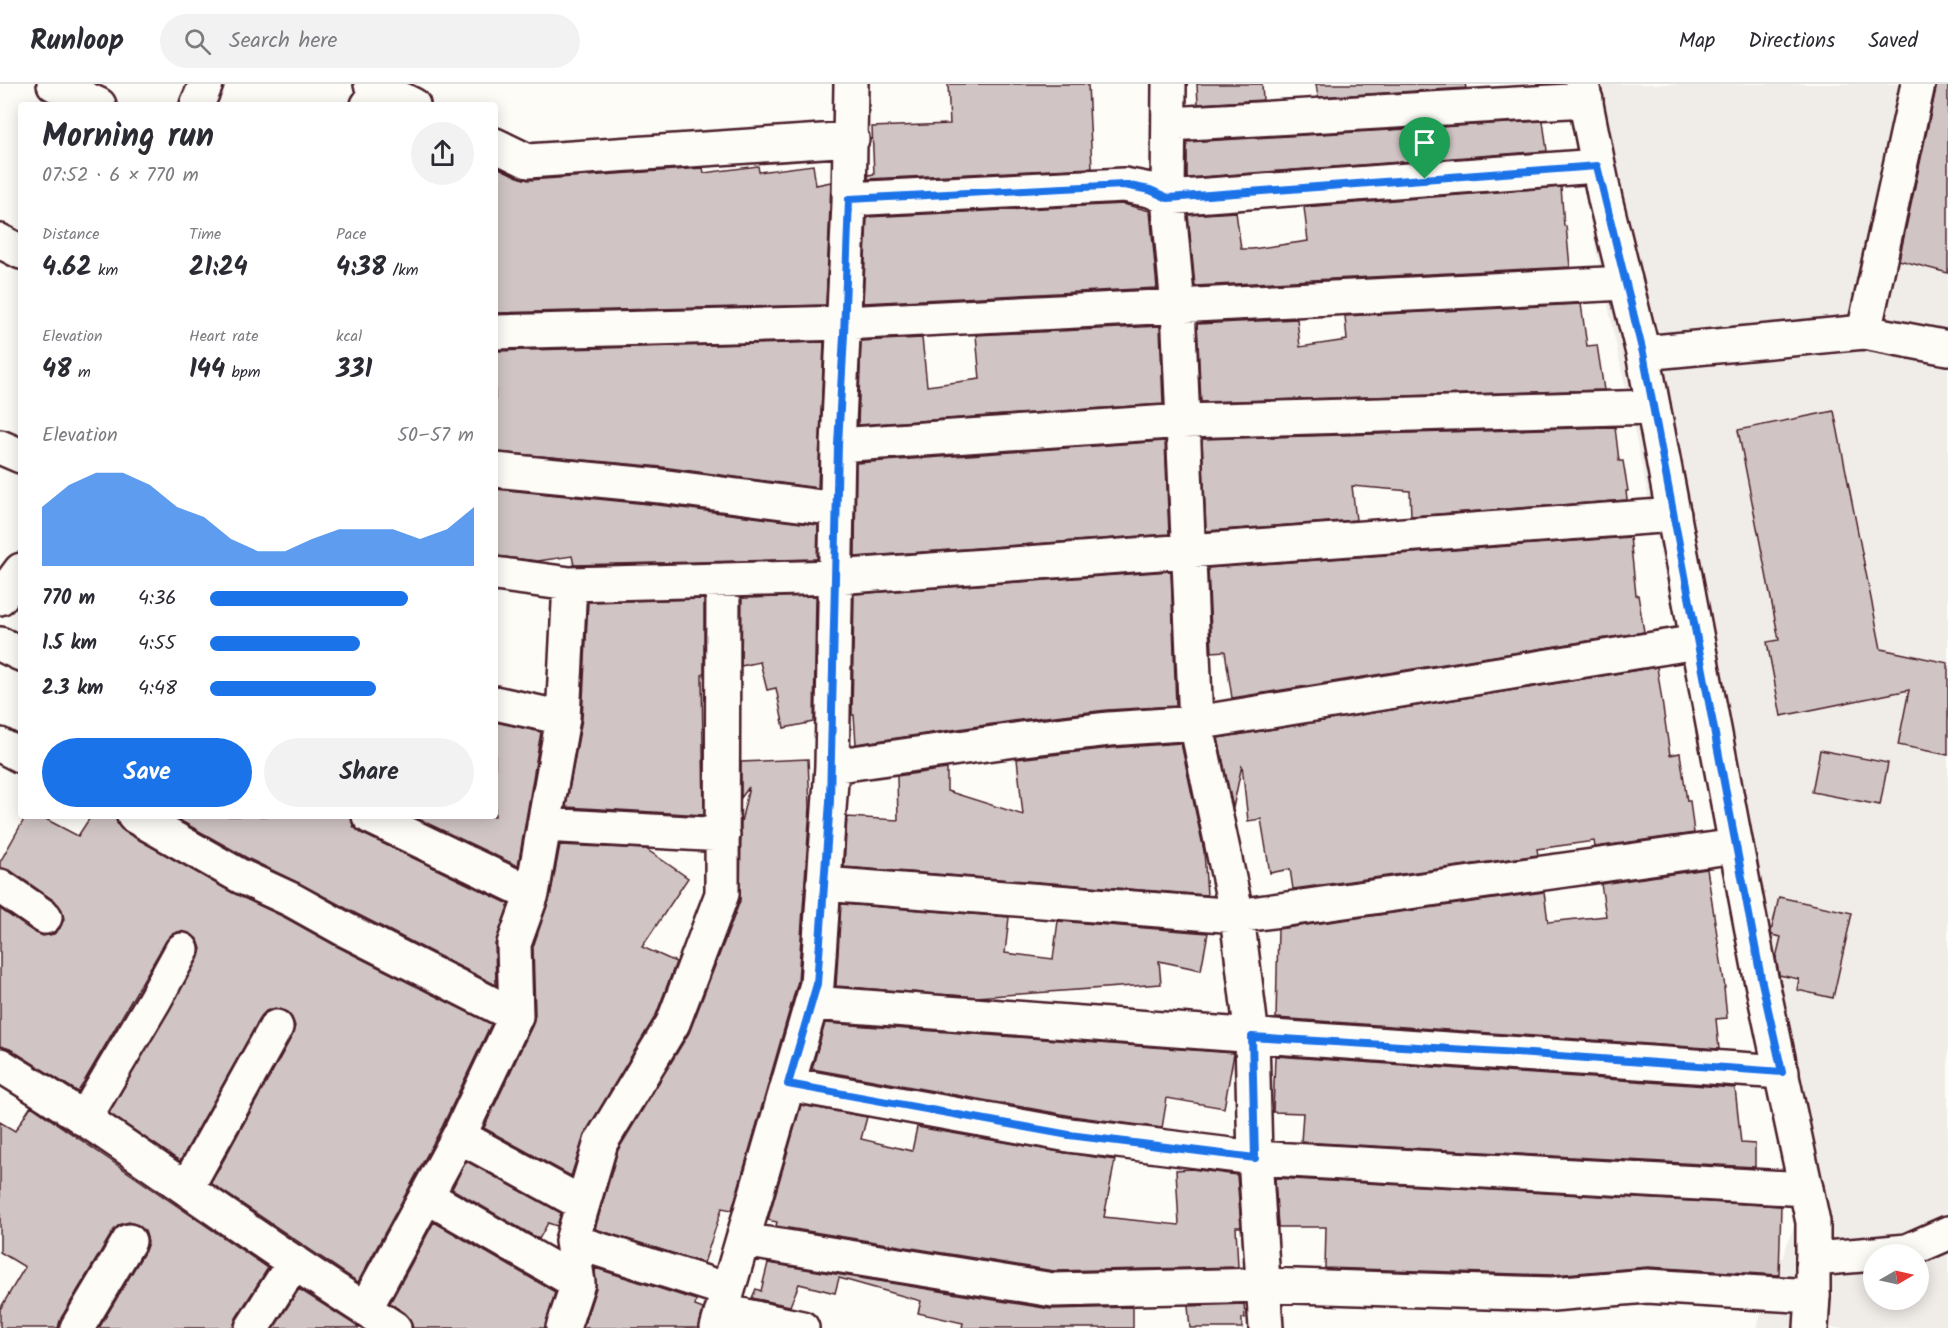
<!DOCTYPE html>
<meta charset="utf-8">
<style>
:root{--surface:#fff;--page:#f2f2f3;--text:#2b2b33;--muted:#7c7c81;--line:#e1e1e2;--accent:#1a73e8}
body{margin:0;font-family:Kalam,sans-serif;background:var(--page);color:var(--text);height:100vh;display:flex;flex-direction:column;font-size:22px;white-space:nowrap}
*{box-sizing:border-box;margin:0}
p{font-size:20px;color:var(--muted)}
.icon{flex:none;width:33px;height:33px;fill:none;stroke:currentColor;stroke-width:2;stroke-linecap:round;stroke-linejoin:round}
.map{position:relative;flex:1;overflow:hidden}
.side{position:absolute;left:18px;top:18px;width:480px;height:717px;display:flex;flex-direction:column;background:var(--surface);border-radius:6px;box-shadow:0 3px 15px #0003}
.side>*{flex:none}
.needle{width:39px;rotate:81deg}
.buttons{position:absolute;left:1863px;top:1160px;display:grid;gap:12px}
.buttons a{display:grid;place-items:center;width:66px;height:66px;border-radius:50%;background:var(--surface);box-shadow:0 3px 15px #0003;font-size:30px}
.pin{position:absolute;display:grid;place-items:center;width:51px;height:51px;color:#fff;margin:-62px -26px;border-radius:50% 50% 50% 0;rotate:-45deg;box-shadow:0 0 6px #0007}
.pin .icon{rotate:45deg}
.round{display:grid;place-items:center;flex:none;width:63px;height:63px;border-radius:32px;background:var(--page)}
.headline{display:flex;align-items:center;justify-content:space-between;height:102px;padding:0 24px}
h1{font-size:33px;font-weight:600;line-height:45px}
.stats{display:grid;grid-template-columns:repeat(3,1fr);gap:9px;height:102px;padding:6px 24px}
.stats div{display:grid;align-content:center}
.stats b{font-size:26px;font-weight:600}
.stats small{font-size:16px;font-weight:400}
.stats p{font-size:16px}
.chart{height:168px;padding:12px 24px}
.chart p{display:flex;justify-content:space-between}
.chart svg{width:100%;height:108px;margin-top:6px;fill:var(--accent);opacity:.7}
.button{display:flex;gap:12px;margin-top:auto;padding:12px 24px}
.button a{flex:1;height:69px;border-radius:36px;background:var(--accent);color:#fff;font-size:24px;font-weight:600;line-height:69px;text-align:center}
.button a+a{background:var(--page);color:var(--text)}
ul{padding:0 24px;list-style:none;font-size:20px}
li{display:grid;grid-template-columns:96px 72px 1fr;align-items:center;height:45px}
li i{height:15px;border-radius:8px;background:var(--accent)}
header{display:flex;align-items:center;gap:36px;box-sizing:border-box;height:84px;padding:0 30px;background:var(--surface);border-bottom:2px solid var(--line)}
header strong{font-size:28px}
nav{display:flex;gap:33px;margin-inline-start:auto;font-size:21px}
.search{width:420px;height:54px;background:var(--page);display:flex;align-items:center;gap:15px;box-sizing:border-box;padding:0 21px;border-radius:33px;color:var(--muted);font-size:22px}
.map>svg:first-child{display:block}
.built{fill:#f0ece8;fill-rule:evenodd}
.building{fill:#d0c5c4;stroke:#4a1f2b;stroke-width:1.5}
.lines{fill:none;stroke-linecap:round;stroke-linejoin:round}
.street-casing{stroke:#4a1f2b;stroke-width:38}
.secondary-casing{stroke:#4a1f2b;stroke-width:38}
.street{stroke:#fdfcf7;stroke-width:33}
.secondary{stroke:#fdfcf7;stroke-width:33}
.route-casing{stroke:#fff;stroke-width:12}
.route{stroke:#1a73e8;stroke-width:8}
</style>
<header>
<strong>Runloop</strong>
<div class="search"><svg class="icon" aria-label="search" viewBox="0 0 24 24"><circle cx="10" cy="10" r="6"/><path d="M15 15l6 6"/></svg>Search here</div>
<nav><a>Map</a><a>Directions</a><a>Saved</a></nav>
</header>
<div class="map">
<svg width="1948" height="1244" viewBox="0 0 1948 1244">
<rect width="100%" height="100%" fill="#fdfcf7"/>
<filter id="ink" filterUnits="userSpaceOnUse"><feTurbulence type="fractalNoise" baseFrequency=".0167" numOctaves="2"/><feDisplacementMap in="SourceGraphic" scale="12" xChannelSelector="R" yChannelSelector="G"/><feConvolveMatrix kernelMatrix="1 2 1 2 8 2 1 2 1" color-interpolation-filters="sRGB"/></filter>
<g filter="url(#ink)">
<path class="built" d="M1569 0H1948V1244H1756L1799 1129 1574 60ZM1874 1170H1918V1215H1874Z"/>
<path class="building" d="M948 0H1088L1092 84 868 95V91L874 90 872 43 950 40Z
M1197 0H1262L1263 16 1198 20Z
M1316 0H1465L1466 4 1318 13Z
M1937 0H1948V189L1899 176Z
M1543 37 1547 67 1187 94V58Z
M813 81 816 101 831 98 826 221 495 229V82L520 94 529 96 703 84 704 89 758 82 759 88Z
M1561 103 1564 142H1566L1570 183 1195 202 1188 131 1236 128 1241 165H1252L1308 157 1304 123Z
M1123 120 1150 127 1157 204 863 219 867 133Z
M1581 220 1587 262 1597 261 1604 306 1201 318 1197 240 1297 235 1300 263 1347 256 1345 232Z
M1160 242 1163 320 858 341 861 257 922 254 927 302 980 295 976 251Z
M824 258 818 404 662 383 495 368V267Z
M1834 327 1881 565 1948 579V671L1898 661 1909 606 1781 632 1767 558 1779 556 1738 346Z
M1615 343 1619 377H1623L1628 407H1626L1627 416 1411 432 1410 407 1352 402 1356 436 1206 447 1202 355Z
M1165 357 1169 450 855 473 856 379Z
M495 405 658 421 818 441 817 475 574 481 572 472 538 477 495 472Z
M1630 453 1636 511H1638L1644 548 1232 614 1225 567 1212 568 1208 484Z
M1171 487 1176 622 1107 626 1020 636 856 660 854 631H852L854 510Z
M816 512 814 638 784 644 776 604 767 606 760 578 741 582 742 514Z
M704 515V590L702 591 704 731 566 723 582 635 588 518Z
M1657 583 1670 671 1680 669 1687 717H1690L1694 749 1595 763 1594 757 1537 765 1538 771 1293 805 1290 785 1270 789 1261 735 1248 737 1242 681 1233 724 1218 654Z
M495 638 541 648 518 782 412 732H495Z
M1181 659 1204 767 1207 811 844 783 847 733 898 736 897 692 947 685V707L1023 731 1017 675 1111 664Z
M1820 666 1888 679 1880 721 1812 708Z
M808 675 810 723 798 897 732 1126 722 1124 704 1179 595 1145 618 1066 689 949 740 817 741 738 749 703 741 714V678Z
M26 732H40L78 752 91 732H115L118 741 125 748 231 808 284 833 336 862 491 940 442 1043 358 1198 211 1099 292 952 295 942 292 934 286 927 275 924 266 927 260 934 180 1077 109 1029 198 875 201 865 198 856 191 850 181 847 172 850 166 857 78 1008 10 965 0 962V825L34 848 43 852 54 850 60 844 64 835 62 826 56 818 11 787 0 784V778Z
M172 732H351L353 742 361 749 509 820 495 860 496 901 353 828 301 800 249 775Z
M560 761 646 765 688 794 642 863 676 878 656 931 585 1049 571 1092 484 1044 533 940 535 931 533 863 550 813Z
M1707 785 1725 904H1724L1727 934 1716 935 1719 965 1276 934 1278 845 1544 808 1548 838 1606 832 1601 800Z
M1779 813 1852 829 1833 914 1797 906 1799 895 1779 891 1776 874 1781 853 1772 851 1771 848Z
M841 820 1009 833 1005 869 1053 875 1058 837 1208 849 1201 886 1159 877 1161 900 976 913 935 910 836 902Z
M825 939 1234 969V970L1224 1024 1167 1014 1162 1044 1072 1032 812 985Z
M1275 972 1735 1004 1741 1059 1755 1060V1083L1301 1058 1303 1029 1273 1028Z
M801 1021 867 1033 861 1055 912 1067 917 1043 1066 1069 1115 1076 1104 1133 1179 1141 1176 1086 1191 1085 1237 1091 1241 1143H1236L1238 1183 1054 1187 776 1142 777 1138 768 1136Z
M31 1022 268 1184 236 1234 233 1244H99L145 1167 148 1158 145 1147 138 1141 129 1138 119 1141 113 1147 61 1234 58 1244H0V1225L25 1183 0 1168V1038L15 1047Z
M466 1077 561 1129 557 1142 548 1139 539 1155 452 1105Z
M1275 1094 1781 1122 1779 1191 1648 1183 1553 1191 1325 1184 1326 1143H1278Z
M434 1138 555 1208 545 1244H413L410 1235 405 1229 390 1219Z
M768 1179 1050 1225 1133 1223V1244H962L963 1239 918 1229 921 1217 839 1194 835 1209 799 1200 790 1222 752 1214 756 1205 761 1207Z
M595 1184 696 1216 695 1222 703 1225 699 1244H583L596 1204Z
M299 1205 321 1219 360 1244H274Z
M1244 1220 1245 1234H1242V1244H1190L1188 1222Z"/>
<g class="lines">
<g class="street-casing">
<path id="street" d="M54 0 99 21
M371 0 413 21
M1169 0 1168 114 1178 223 1196 639 1237 832 1252 953 1255 1074 1266 1244
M197 21 206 0
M1170 40 1586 16
M495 61 528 77 852 55
M849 115 1124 101 1150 106 1168 114 1597 82
M0 157 21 168
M495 248 844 239 1625 199
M1864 248 1918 0
M838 361 1183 337 1653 323
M0 363 21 372
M495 386 660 402 837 425
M495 490 570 500 836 493 1674 431
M0 560 21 570
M495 619 563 634
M0 661 21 672
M832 682 1022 655 1109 645 1196 639 1697 558
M134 732 240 792 292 816 344 845 516 932
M369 732 532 810
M544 741 723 751
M823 800 1237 832 1736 762
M0 802 45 833
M812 919C1135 945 1459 965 1782 988
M0 981C101 1042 196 1113 295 1179 327 1201 361 1222 394 1244
M788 1000 1069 1051 1255 1074 1806 1105
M84 1035 154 917 182 866
M459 1052 583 1120
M187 1103 276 943
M426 1112 578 1199
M743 1156 1053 1206 1264 1201 1552 1210 1647 1202 1813 1212
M572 1157 728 1206
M1875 1170 1907 1167 1948 1149
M1813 1175 1874 1170
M365 1225 459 1052 516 932 514 860 532 810 563 634 570 500
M722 1227 802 1244
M77 1244 129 1157
M252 1244 294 1178
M563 1244 578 1199 572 1157 601 1058 673 939 722 810 723 496
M717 1244 817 900 832 682 838 361 849 119 851 0"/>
</g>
<g class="secondary-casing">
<path id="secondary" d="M1582 0 1605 115 1643 269 1761 894 1813 1138V1212L1811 1244
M368 21 384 0
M1643 269 1864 248 1948 264
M0 514 21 486"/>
</g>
<use href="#street" class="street"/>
<use href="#secondary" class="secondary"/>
</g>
</g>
<g class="lines" filter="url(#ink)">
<g class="route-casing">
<path id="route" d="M1597 82 1643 269 1761 894 1782 988 1502 968 1252 953 1255 1074 1069 1051 788 1000 817 900 830 717 838 361 844 251 849 115 1124 101 1150 106 1168 114Z"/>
</g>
<use href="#route" class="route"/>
</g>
</svg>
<div class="buttons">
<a><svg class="needle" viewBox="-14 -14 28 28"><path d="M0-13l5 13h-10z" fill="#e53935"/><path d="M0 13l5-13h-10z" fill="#7c7c81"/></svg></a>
</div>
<div class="pin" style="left:1425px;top:95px;background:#1e9e55"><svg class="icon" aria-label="arrive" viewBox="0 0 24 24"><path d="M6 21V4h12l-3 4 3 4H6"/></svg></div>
<section class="side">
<div class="headline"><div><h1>Morning run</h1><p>07:52 · 6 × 770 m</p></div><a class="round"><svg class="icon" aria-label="share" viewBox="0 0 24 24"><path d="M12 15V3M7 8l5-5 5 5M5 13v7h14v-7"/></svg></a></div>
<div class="stats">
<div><p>Distance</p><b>4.62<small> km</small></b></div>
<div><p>Time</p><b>21:24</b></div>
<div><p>Pace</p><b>4:38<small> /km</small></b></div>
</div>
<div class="stats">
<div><p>Elevation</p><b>48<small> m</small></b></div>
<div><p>Heart rate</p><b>144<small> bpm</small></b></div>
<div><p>kcal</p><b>331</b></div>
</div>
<div class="chart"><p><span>Elevation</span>50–57 m</p>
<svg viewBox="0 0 160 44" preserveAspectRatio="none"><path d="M0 44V20L10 11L20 6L30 6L40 11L50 20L60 24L70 33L80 38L90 38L100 33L110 29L120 29L130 29L140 33L150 29L160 20V44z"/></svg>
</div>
<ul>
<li><b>770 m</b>4:36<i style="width:75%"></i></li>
<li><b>1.5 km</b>4:55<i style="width:57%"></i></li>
<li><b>2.3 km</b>4:48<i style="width:63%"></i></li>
</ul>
<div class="button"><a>Save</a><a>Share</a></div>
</section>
</div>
